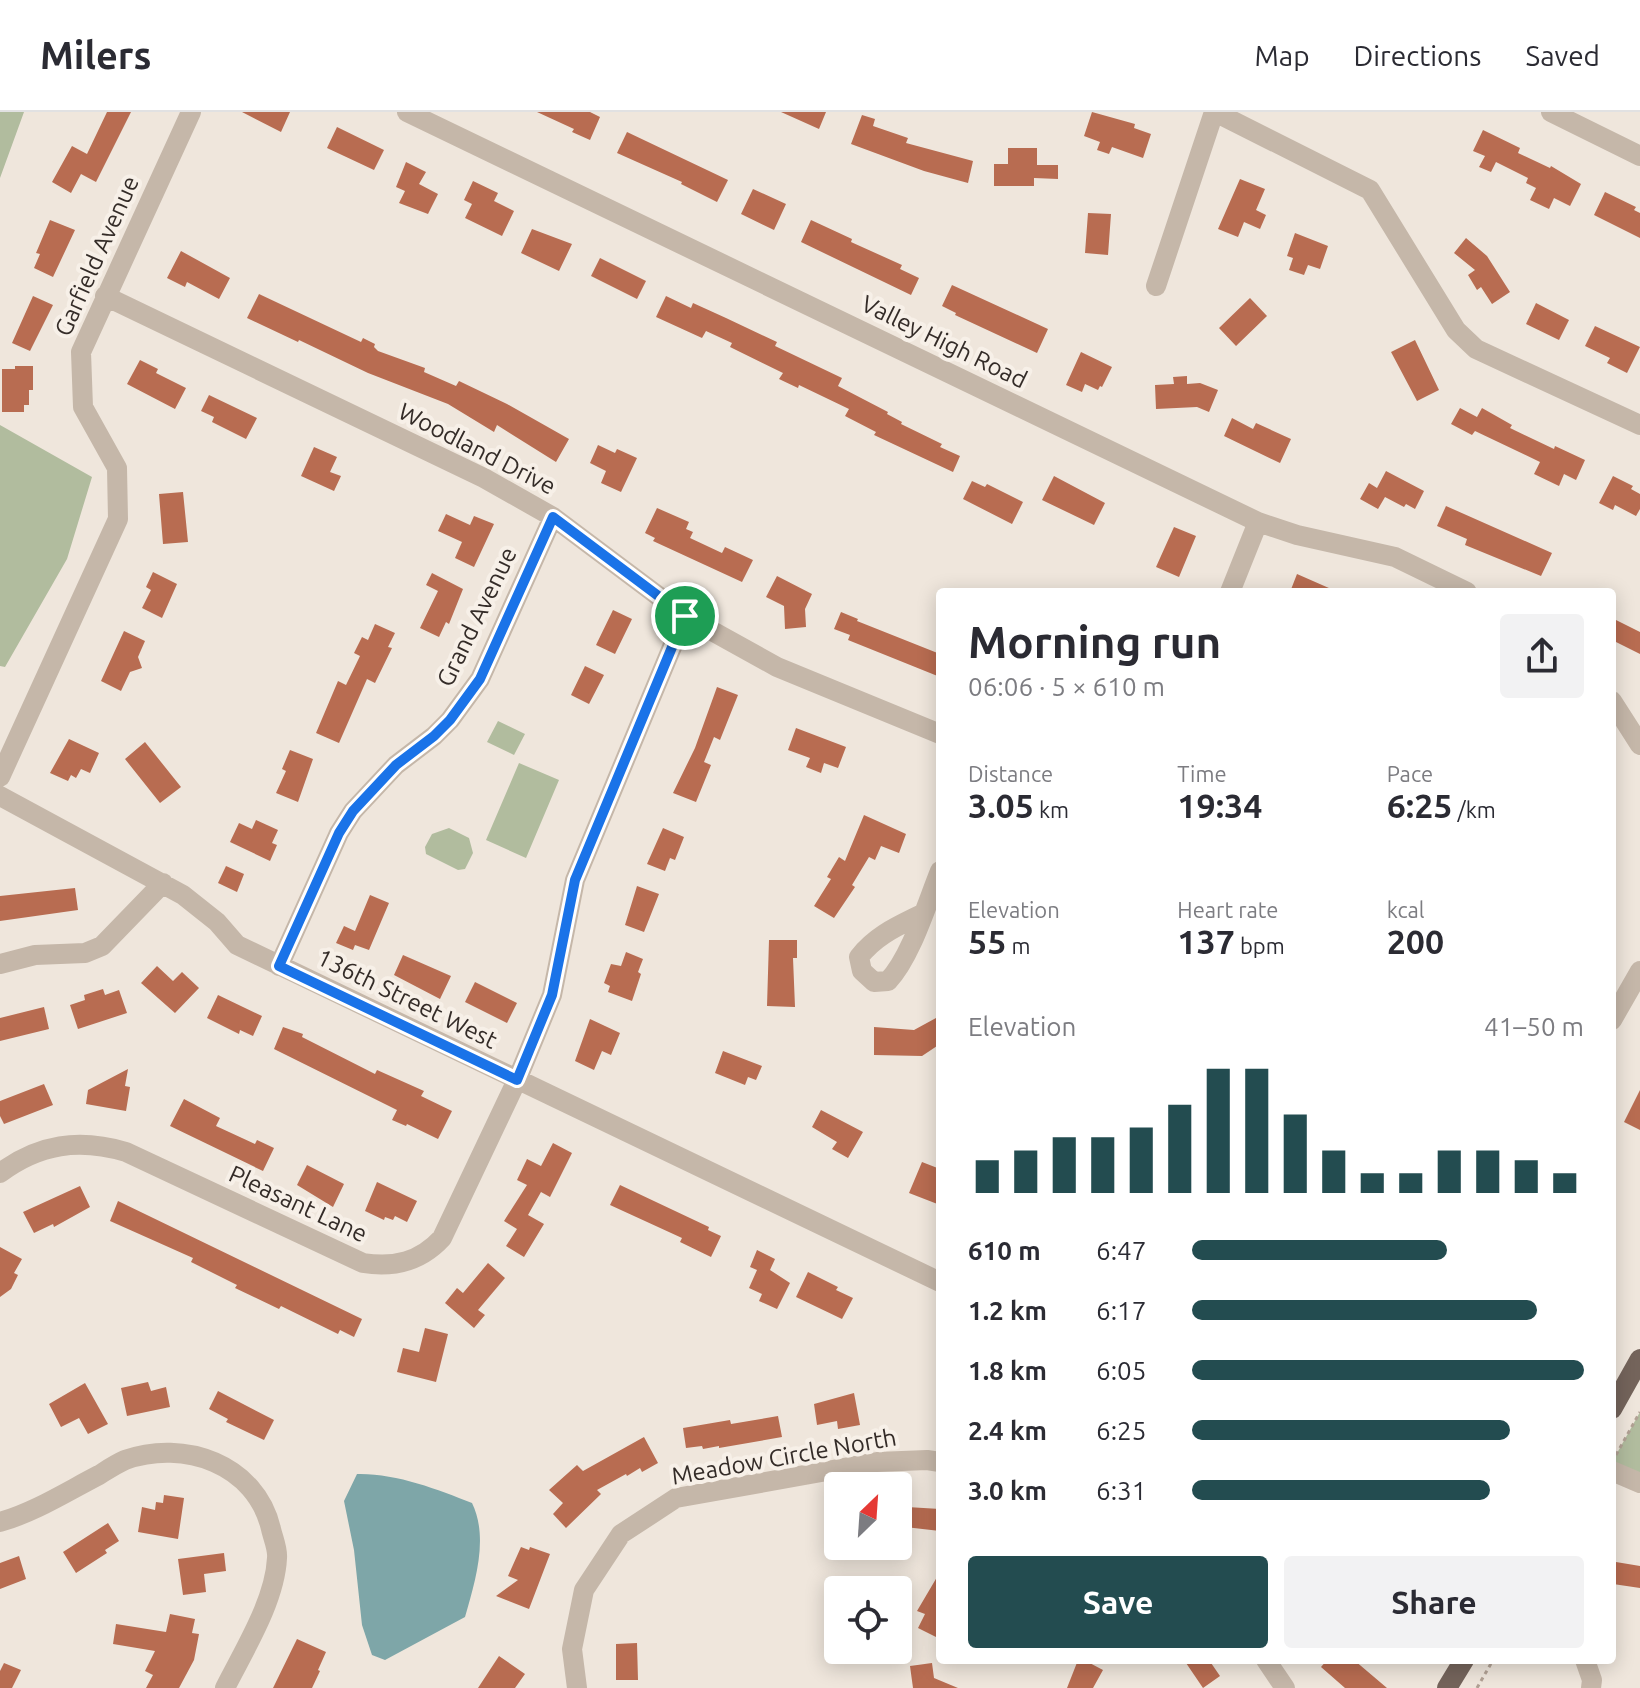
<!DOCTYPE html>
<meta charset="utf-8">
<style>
:root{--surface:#fff;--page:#f2f2f3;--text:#2b2b33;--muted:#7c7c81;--line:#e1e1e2;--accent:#234c50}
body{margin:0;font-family:Ubuntu,sans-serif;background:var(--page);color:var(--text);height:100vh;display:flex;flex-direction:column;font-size:30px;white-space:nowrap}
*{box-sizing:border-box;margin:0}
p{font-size:26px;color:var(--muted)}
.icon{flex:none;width:44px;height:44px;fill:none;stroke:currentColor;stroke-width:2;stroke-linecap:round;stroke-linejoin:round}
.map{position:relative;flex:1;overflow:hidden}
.sheet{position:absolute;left:936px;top:476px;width:680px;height:1076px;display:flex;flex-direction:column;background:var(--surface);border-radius:8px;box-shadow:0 4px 20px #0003}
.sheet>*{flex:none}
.needle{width:52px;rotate:25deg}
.fabs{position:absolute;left:824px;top:1360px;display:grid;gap:16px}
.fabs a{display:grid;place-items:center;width:88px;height:88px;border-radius:8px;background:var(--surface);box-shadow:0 4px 20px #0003;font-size:40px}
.pin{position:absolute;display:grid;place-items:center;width:68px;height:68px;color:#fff;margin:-34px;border:4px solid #fff;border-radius:50%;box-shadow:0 2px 8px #0007}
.round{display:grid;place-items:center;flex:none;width:84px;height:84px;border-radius:8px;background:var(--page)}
.head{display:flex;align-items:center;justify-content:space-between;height:136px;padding:0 32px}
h1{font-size:44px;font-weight:600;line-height:60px}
.metrics{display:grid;grid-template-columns:repeat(3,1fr);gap:12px;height:136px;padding:8px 32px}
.metrics div{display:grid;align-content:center}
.metrics b{font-size:34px;font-weight:600}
.metrics small{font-size:22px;font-weight:400}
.metrics p{font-size:22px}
.chart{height:224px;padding:16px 32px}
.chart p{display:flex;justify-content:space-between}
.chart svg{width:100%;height:144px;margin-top:8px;stroke:var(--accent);stroke-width:6}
.button{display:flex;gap:16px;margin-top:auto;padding:16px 32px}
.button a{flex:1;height:92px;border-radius:8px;background:var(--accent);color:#fff;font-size:32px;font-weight:600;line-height:92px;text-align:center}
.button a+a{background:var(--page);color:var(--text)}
ul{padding:0 32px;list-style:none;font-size:26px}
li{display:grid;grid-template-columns:128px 96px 1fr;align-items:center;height:60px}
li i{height:20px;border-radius:10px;background:var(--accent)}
header{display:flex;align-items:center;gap:48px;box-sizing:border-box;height:112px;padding:0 40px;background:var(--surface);border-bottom:2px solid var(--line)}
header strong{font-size:38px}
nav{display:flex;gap:44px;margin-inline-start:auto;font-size:28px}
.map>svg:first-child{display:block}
.green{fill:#b1bc9e}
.water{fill:#7ea6a8}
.building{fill:#b86c51}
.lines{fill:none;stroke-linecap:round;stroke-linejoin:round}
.path{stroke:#b1a194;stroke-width:3;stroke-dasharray:4 4;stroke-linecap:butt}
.minor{stroke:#c5b7a9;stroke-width:20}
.major{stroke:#74645b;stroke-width:20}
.route-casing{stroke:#fff;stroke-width:16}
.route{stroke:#1a73e8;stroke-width:10}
.labels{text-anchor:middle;stroke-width:8;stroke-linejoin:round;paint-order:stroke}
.street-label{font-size:24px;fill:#342c28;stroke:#f7f0e8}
</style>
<header>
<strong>Milers</strong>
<nav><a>Map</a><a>Directions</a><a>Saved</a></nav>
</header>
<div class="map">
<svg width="1640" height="1576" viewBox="0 0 1640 1576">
<rect width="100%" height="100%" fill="#efe6dc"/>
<path class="green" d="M0 0H24L0 66Z
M0 313 92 365 67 447 5 555 0 554Z
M498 609 525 622 514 643 487 630Z
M519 651 559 668 526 746 486 728Z
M449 716 469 726 473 741 465 757 458 758 426 742 425 735 432 722Z
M1640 1300V1371L1612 1350Z"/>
<path class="water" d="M357 1362C395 1361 437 1377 472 1391 489 1426 475 1470 465 1505L385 1548 372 1543 362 1513 354 1438 344 1389Z"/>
<path class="building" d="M107 0H131L96 70 81 62 71 81 52 70 72 34 87 42Z
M242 0H290L281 20Z
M537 0H590L600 5 590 28 572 20 574 17Z
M781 0H826L819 17Z
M1092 0 1135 12 1134 16 1151 22 1143 46 1112 35 1109 42 1097 38 1100 30 1084 24Z
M862 3 875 7 873 14 908 26 906 31 973 49 968 71 924 59 851 32Z
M337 15 384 38 374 58 327 36Z
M1483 18 1520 36 1518 41 1550 56 1551 54 1581 72 1570 94 1554 86 1549 97 1530 88 1536 76 1526 71 1528 66 1496 50 1491 60 1479 55 1485 44 1473 39Z
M627 20 728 68 717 90 681 72 682 70 617 41Z
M1008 36H1037V53H1058V67L1034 66V74H994V52H1008Z
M406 50 426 60 419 72 438 82 428 102 399 91 405 79 396 75Z
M1240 67 1265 77 1256 98 1266 103 1260 117 1244 110 1238 125 1218 117Z
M473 69 498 81 494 89 514 99 502 124 465 106 472 92 464 88Z
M753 77 786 92 774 118 741 102Z
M1605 80 1636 95 1634 98 1640 101V126L1594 103Z
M1088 101 1111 102 1108 143 1085 141Z
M50 108 75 118 53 165 34 156 40 142 36 141Z
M811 108 852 127 851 130 902 153 900 157 919 166 911 183 801 130Z
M532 117 572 132 559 159 521 141Z
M1295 121 1328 134 1320 157 1308 153 1304 163 1289 158 1293 146 1287 144Z
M1466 126 1487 144 1510 180 1492 192 1481 175 1477 178 1468 163 1475 158 1454 141Z
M181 139 230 166 219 187 187 170 185 175 167 166Z
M600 146 646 169 637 187 591 164Z
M952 173 1048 217 1037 241 955 203 956 201 942 194Z
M259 182 361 230 363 226 375 232 374 235 378 239 425 256 424 260 456 274 459 269 507 292 569 327 556 350 497 313 494 320 448 292 368 261 299 228 298 230 247 206Z
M33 184 53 193 30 239 12 231Z
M666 184 691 196 693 191 726 206 777 230 775 234 842 266 838 274 888 300 887 302 902 310 901 312 942 332 940 335 960 344 953 360 874 323 876 320 845 304 849 297 799 273 798 276 779 267 783 261 730 235 732 231 706 219 702 226 656 205Z
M1250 186 1267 204 1236 234 1219 216Z
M1536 191 1569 208 1559 228 1526 212Z
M1595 214 1640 235 1627 261 1607 251 1610 246 1585 234Z
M1415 228 1439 278 1417 289 1391 240Z
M1081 240 1112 255 1102 275 1100 274 1098 278 1085 272 1082 280 1066 273Z
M140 248 158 257 156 261 186 276 175 297 127 272Z
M15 254H33V278H29V293H24V300H2V257H15Z
M1187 264V272L1200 271 1218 278 1209 300 1197 295 1156 297 1155 273 1174 272 1173 265Z
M209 283 257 306 246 327 212 310 214 305 201 299Z
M1460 296 1477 305 1482 296 1512 313 1510 316 1554 337 1555 334 1585 348 1576 368 1564 362 1559 374 1534 362 1540 350 1475 319 1472 323 1451 312Z
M1232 306 1253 317 1256 311 1291 327 1280 351 1224 324Z
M598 333 615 341 617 337 637 346 621 380 601 371 606 359 590 351Z
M314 335 337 345 330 360 341 364 334 379 301 364Z
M1386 359 1424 379 1415 397 1406 392 1404 395 1385 385 1378 397 1360 387 1369 371 1377 376Z
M1054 364 1105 391 1094 413 1042 388Z
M1613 364 1633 374 1631 377 1640 382V397L1636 404 1615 393 1613 398 1599 391Z
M972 369 985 375 987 372 1023 390 1012 412 963 387Z
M183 380 188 430 163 432 159 382Z
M1446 394 1552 441 1541 464 1465 433 1467 427 1437 414Z
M657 396 689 410 686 417 693 420 690 426 722 441 725 435 753 448 742 470 653 429 655 426 645 421Z
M446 402 470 413 474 404 494 412 474 455 455 446 462 430 438 419Z
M1174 415 1196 424 1179 465 1156 455Z
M153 460 177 472 162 506 142 496 151 478 146 475Z
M432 461 463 477 449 512 446 510 439 525 420 516 438 479 426 473Z
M1297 462 1338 480H1290Z
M777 464 812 482 805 497 806 515 785 517 784 494 766 485Z
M613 498 632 507 615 542 596 533Z
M841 500 858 507 857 509 940 542V565L848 528 850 523 834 517Z
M1612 506 1640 520V542L1612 528Z
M375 512 395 521 388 535 392 536 375 571 367 567 339 631 316 621 338 569 346 573 360 544 354 541 362 525 368 528Z
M124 519 145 529 138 545 142 556 130 560 121 579 101 569Z
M585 554 604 563 589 592 571 583Z
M717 575 738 583 720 628 714 625 704 650 711 653 696 690 673 681 695 636Z
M796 616 846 635 838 656 824 651 821 661 806 655 810 646 788 638Z
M69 627 99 641 90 661 81 657 76 666 71 663 68 669 50 661Z
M145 630 181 675 160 691 125 647Z
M290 638 313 647 298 690 276 681 286 659 282 657Z
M864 703 906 722 899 741 881 734 875 748 869 745 852 773 855 775 834 806 814 794 831 767 827 765 839 745 845 749Z
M256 708 278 718 272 731 277 733 270 749 230 730 239 711 252 717Z
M663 716 684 725 675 748 670 746 665 759 647 752Z
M226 754 244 762 237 780 218 771Z
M637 774 659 782 644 820 625 813Z
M75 776 78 798 0 809V784Z
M370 783 389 791 369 838 355 833 353 838 336 831 344 814 355 819Z
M769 828H797V846H793L795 895 767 894Z
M626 840 643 847 638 860 641 862 632 889 608 880 610 874 604 871 611 852 621 854Z
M403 843 451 864 440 887 394 863Z
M157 854 173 869 182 860 199 876 175 901 141 871Z
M475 870 517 891 507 911 465 890Z
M103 877 105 883 119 878 127 901 78 917 70 893 85 888 84 883Z
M218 883 262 904 253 924 240 918 239 922 207 906Z
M44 895 49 917 0 929V906Z
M936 906 940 913V932L922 944 874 943V915L914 918Z
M590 907 620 921 611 943 602 939 594 958 575 949Z
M283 915 303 922 302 925 375 962 377 958 424 979 421 984 452 999 438 1027 407 1012 406 1014 392 1008 397 998 274 937Z
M723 939 762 954 756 968 748 965 745 973 715 961Z
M128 957 125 974 130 975 126 999 86 992 88 978Z
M44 972 53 993 4 1012 0 1004V989Z
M1640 978V1018L1624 1010Z
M184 987 220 1006 216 1014 255 1032 257 1028 274 1036 263 1059 170 1014Z
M821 998 863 1020 848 1046 832 1037 837 1030 812 1015Z
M553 1031 572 1041 550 1085 541 1080 528 1103 544 1112 524 1145 506 1134 517 1117 504 1109 527 1073 517 1068 527 1047 541 1054Z
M922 1050 940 1057V1093L909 1081Z
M307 1053 344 1072 333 1095 297 1073Z
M377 1070 417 1089 407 1110 395 1104 393 1108 385 1105 384 1108 365 1099Z
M620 1073 709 1115 708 1118 721 1124 711 1145 680 1130 682 1126 610 1093Z
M80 1074 90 1095 54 1115 53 1112 34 1121 23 1100Z
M118 1089 362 1207 354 1225 340 1218 338 1222 281 1194 279 1197 235 1176 237 1173 191 1150 193 1146 110 1109Z
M0 1135 22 1147 14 1161 18 1163 11 1177 0 1185Z
M757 1138 775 1147 770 1158 790 1171 777 1197 759 1189 762 1182 749 1176 757 1158 750 1155Z
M488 1151 505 1166 478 1198 485 1203 474 1216 445 1191 457 1176 463 1181Z
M808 1160 838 1175 836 1178 853 1186 842 1207 796 1185Z
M425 1216 448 1222 436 1270 397 1260 403 1236 419 1240Z
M148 1270 151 1279 166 1275 170 1295 127 1304 121 1276Z
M85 1271 108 1312 88 1322 79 1306 61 1315 49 1292Z
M218 1279 274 1308 264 1328 226 1310 228 1307 209 1297Z
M854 1281 860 1313 838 1317 837 1309 817 1313 814 1292Z
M778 1304 782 1325 719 1336V1334L703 1337 702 1334 686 1336 683 1316 730 1308 731 1312Z
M644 1325 658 1351 642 1360 640 1356 627 1364 626 1362 597 1378 601 1382 566 1416 553 1402 563 1391 549 1378 577 1353 583 1359Z
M164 1383 184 1386 178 1427 138 1420 142 1395 155 1398 156 1390 163 1391Z
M907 1395 940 1397V1419L905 1415Z
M108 1411 119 1429 105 1438 107 1441 76 1461 63 1440Z
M521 1435 529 1438 530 1435 550 1442 529 1497 496 1484 518 1468 508 1464Z
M224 1441 226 1459 204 1462 206 1480 183 1483 178 1447Z
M19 1444 26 1467 0 1477V1451Z
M1616 1450 1640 1454V1476L1613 1472Z
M940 1460V1527L918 1516 925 1502 917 1499Z
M170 1502 195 1507 192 1521 199 1522 194 1548 179 1576H146L153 1563 145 1559 155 1539 113 1532 116 1512 166 1520Z
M297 1527 326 1540 318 1558 320 1559 312 1576H273Z
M637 1531 638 1568H616V1532Z
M499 1544 525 1562 515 1576H478Z
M1078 1548H1084L1103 1558 1093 1576H1067Z
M1184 1548H1209L1220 1564 1203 1576Z
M1327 1548H1354L1387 1576H1345L1321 1555Z
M4 1551 21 1558 12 1576H0V1559Z
M932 1551 934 1566 958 1576H913L910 1554Z"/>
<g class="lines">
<path class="path" d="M1616 1343 1640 1300
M1477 1576 1493 1548"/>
<path class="minor" d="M407 0 1258 410 1297 423 1395 445 1467 480
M1215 0 1370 78 1456 218 1476 237 1640 313
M1551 0 1640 44
M1156 174 1214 0
M105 184 484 366 553 405 685 504 777 555 940 622
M1230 480 1258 410
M1612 589 1640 633
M0 665 118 407 117 356 83 295 81 240 191 0
M0 684 183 783 217 810 237 833 940 1170
M922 802C898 814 876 823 859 845L862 859 874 870 888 869C911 845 927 791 940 759
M0 852 35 843 85 841 102 834 163 771
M279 854 339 721 353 699 396 653 434 624 450 608 480 567 553 405
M1612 908 1640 859
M0 1061C39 1032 79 1026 126 1040L363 1151C394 1156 420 1150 442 1126L517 968 552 883 575 768 685 504
M1612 1359 1640 1371
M0 1410C35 1400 66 1380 99 1363 107 1358 116 1352 125 1348 184 1327 256 1352 271 1417 273 1426 278 1437 277 1446 275 1489 244 1538 225 1576
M1266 1548 1285 1576
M1585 1548 1592 1568 1591 1576
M577 1576 572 1537 584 1478 621 1422 676 1386 877 1350 927 1348 940 1350"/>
<path class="major" d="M1612 1297 1640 1247
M1447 1576 1464 1548"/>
</g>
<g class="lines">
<g class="route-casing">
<path id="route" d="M553 405 685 504 575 768 552 883 517 968 279 854 339 721 353 699 396 653 434 624 450 608 480 567Z"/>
</g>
<use href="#route" class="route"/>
</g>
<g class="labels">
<g class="street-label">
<text transform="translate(97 144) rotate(-66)" y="8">Garfield Avenue</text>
<text transform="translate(944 230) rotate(26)" y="8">Valley High Road</text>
<text transform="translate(477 337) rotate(27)" y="8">Woodland Drive</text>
<text transform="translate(477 505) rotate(-64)" y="8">Grand Avenue</text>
<text transform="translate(407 887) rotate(26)" y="8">136th Street West</text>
<text transform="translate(298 1092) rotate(25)" y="8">Pleasant Lane</text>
<text transform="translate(784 1345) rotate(-10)" y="8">Meadow Circle North</text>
</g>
</g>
</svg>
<div class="fabs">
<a><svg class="needle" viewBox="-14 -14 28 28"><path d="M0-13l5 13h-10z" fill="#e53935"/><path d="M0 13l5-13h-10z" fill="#7c7c81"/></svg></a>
<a><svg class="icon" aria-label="locate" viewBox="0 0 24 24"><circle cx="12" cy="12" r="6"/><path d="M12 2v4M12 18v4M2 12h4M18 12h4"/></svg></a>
</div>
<div class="pin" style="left:685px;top:504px;background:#1e9e55"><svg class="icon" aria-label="arrive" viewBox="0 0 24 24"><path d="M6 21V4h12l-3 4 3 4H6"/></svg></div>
<section class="sheet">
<div class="head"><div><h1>Morning run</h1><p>06:06 · 5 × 610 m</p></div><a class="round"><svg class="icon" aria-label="share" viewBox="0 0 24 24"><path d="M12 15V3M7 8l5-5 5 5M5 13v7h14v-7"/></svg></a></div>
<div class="metrics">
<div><p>Distance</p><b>3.05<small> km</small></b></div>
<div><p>Time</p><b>19:34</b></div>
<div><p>Pace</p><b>6:25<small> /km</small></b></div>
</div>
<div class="metrics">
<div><p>Elevation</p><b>55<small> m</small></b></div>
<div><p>Heart rate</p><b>137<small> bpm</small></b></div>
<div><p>kcal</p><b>200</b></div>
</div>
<div class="chart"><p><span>Elevation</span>41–50 m</p>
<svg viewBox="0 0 160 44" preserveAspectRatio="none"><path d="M5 44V34M15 44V31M25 44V27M35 44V27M45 44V24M55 44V17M65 44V6M75 44V6M85 44V20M95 44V31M105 44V38M115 44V38M125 44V31M135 44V31M145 44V34M155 44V38"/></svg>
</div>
<ul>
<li><b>610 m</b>6:47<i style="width:65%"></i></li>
<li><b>1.2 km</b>6:17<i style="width:88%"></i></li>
<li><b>1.8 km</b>6:05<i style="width:100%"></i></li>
<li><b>2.4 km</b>6:25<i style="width:81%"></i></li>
<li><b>3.0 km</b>6:31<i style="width:76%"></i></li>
</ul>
<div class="button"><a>Save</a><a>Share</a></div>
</section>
</div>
